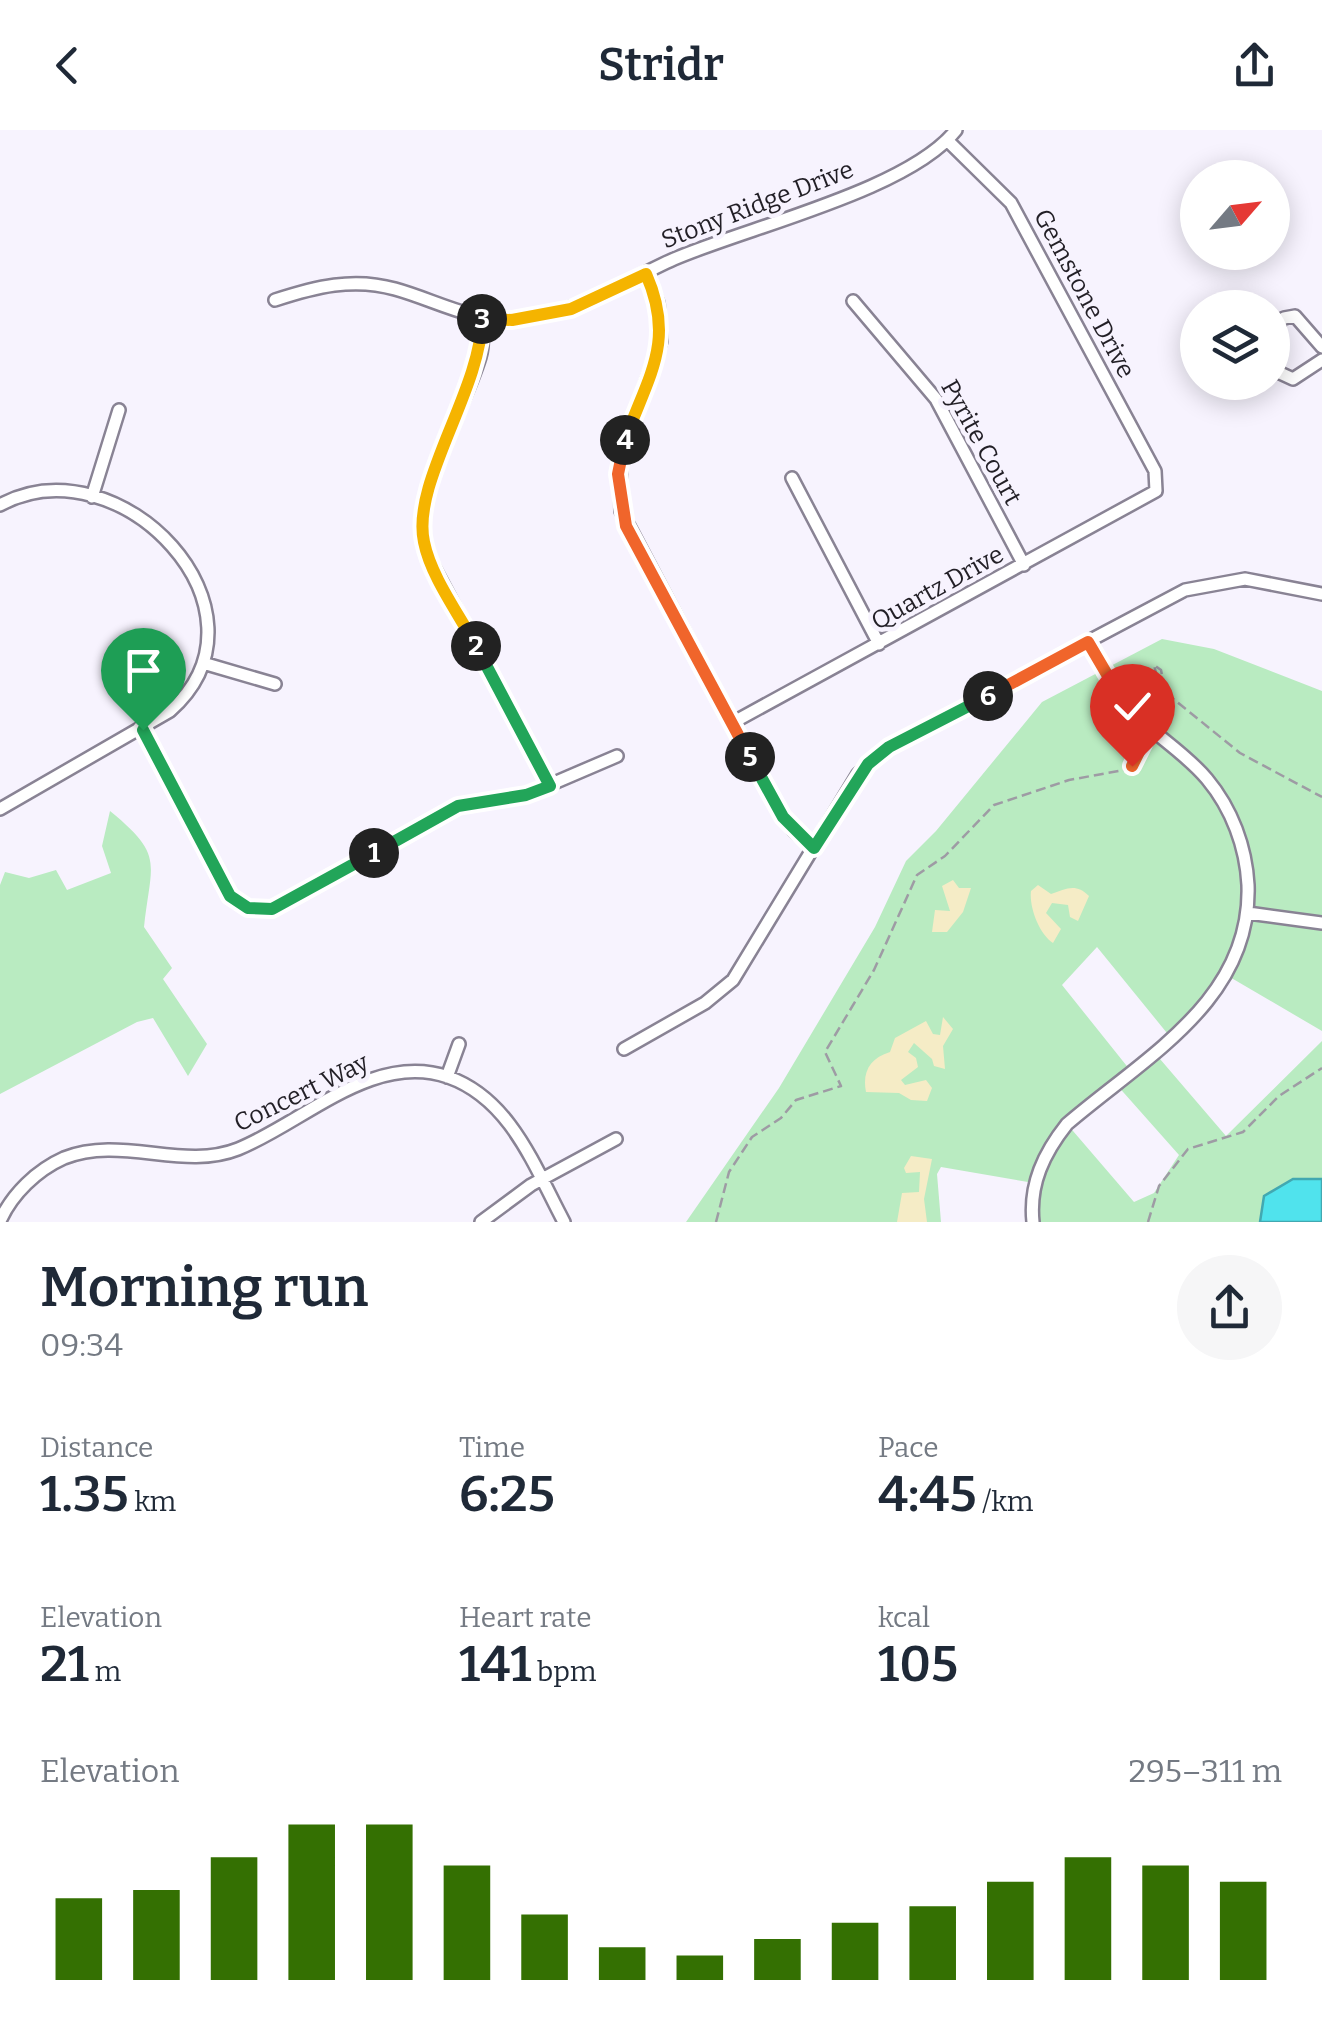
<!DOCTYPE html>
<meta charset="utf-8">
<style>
:root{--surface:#fff;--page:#f6f6f7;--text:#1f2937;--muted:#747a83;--accent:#347002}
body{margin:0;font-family:Bitter,serif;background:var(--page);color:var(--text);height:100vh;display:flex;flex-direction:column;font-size:38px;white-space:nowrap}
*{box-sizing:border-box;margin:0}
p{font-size:32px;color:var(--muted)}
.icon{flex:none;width:55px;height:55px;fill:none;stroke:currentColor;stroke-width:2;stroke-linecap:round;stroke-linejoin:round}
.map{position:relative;height:1092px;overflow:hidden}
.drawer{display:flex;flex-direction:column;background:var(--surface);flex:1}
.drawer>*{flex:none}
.needle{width:65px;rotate:62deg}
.fabs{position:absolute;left:1180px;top:30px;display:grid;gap:20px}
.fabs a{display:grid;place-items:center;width:110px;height:110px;border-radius:50%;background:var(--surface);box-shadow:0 5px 25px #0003;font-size:50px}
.pin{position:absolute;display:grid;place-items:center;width:85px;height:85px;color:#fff;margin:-102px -42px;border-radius:50% 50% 50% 0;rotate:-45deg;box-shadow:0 0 10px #0007}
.pin .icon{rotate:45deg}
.km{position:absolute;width:50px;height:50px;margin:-25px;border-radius:50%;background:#222;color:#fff;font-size:28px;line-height:50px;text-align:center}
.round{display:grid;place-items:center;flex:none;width:105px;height:105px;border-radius:52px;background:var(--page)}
.headline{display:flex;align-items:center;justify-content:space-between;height:170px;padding:0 40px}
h1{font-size:55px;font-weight:600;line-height:75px}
.figures{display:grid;grid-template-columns:repeat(3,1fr);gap:15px;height:170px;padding:10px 40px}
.figures div{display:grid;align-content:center}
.figures b{font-size:50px;font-weight:600}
.figures small{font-size:28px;font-weight:400}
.figures p{font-size:28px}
.chart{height:280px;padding:20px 40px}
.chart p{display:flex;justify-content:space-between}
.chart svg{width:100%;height:180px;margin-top:10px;stroke:var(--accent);stroke-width:6}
header{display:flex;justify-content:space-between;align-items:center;height:130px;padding:0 40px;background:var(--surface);font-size:45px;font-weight:600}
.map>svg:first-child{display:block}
.green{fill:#b9ebc1;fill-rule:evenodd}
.sand{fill:#f5ecc6}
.water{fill:#50e3ed;stroke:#42a8b1;stroke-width:2.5}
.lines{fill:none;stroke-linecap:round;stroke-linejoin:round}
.minor-casing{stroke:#898394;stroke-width:16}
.path{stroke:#9e9ba4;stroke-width:2.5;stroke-dasharray:10 5;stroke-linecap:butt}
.minor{stroke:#fff;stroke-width:11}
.split-1-casing{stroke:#fff;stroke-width:20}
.split-2-casing{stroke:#fff;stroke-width:20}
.split-3-casing{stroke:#fff;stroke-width:20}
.split-4-casing{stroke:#fff;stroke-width:20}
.split-5-casing{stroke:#fff;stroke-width:20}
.split-6-casing{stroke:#fff;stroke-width:20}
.split-7-casing{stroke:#fff;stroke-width:20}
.split-1{stroke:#22a559;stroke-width:12}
.split-2{stroke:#22a559;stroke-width:12}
.split-3{stroke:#f5b400;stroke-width:12}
.split-4{stroke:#f5b400;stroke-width:12}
.split-5{stroke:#f0652b;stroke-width:12}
.split-6{stroke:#22a559;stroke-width:12}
.split-7{stroke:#f0652b;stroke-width:12}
.labels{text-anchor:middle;stroke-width:9;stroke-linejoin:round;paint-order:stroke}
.street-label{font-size:25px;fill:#221f26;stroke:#f7f3fe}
</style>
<header><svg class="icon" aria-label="back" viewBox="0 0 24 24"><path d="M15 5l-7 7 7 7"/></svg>Stridr<svg class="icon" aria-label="share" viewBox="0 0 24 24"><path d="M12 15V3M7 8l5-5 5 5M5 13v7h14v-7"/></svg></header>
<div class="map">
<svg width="1322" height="1092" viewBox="0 0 1322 1092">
<rect width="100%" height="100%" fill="#f7f3fe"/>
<path class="green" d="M1162 509 1214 519 1322 561V901L1228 846 1171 908 1097 817 1062 855 1130 940 1154 922 1226 1006 1322 911V1092H1033L1034 1053 941 1037 937 1044 941 1092H686L779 958 875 797 906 731 936 701 1042 572ZM1116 954 1179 1025 1154 1063 1134 1072 1067 994Z
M110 681C165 726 151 732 144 797L172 838 163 849 207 914 188 946 153 888 137 892 0 964V755L5 742 29 748 56 740 67 760 111 743 102 716Z"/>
<path class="sand" d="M953 750 959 758H971L963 782 947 802H932L935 780 950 781 942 756Z
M1038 755 1051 764C1065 760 1075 752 1089 766L1078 791 1070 787 1068 775 1052 773 1046 783 1061 799 1053 813C1039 804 1029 777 1031 761Z
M943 887 953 899 943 916 945 939 934 936 932 929 914 913 908 922 916 928 918 937 901 950 905 955 926 950 932 958 927 971 911 970 899 963 866 962C862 942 870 928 890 922L895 908 926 891 933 904 940 905Z
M911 1026 932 1029 924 1069 927 1092H897L902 1063 919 1062 920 1042 906 1043 904 1038Z"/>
<path class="water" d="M1293 1049H1322V1092H1260L1264 1066Z"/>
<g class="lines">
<g class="minor-casing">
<path id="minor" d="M646 144 658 173 661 211 620 326 621 381 774 672 794 701 813 717
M275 170C315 157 353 147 395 159 435 170 469 191 512 189 574 187 620 153 674 129 748 97 909 60 956 0
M853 171 936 269 1024 435
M483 188C482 201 484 215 480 227 462 287 406 367 429 428L550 656
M1272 199 1284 188 1295 186 1322 217
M1272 231 1280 243 1293 249 1322 230
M792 348 879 514
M92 367 119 280
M0 375C119 310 283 481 170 581L0 679
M203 533 275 554
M732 593 1156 361 1155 341 1011 73 947 10
M143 600 230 766 248 778 272 779 458 676 526 665 617 626
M1248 783 1322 793
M624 919 705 873 733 850 858 644 889 617 1185 460 1245 449 1322 464
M447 947 459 914
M0 1091C12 1064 37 1040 64 1028 121 1005 183 1041 238 1019 303 993 373 921 448 947 511 969 535 1038 564 1092
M481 1092 531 1055 616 1009
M1033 1092C1029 1054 1044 1023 1067 994 1145 927 1252 870 1248 755 1246 717 1232 679 1207 649 1183 620 1147 601 1123 572 1109 554 1099 532 1088 512"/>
</g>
<path class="path" d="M1157 547 1154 535 1161 540 1166 563 1240 623 1322 667
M1156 591 1170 567
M716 1092 729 1042 752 1007 781 988 796 970 841 956 825 922 874 840 917 745 945 726 994 675 1069 650 1124 640 1132 636 1144 611
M1148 1092 1159 1056 1188 1019 1243 1002 1279 966 1322 938"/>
<use href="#minor" class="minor"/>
</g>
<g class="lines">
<g class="split-1-casing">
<path id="split-1" d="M143 600 230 766 248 778 272 779 374 723"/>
</g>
<g class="split-2-casing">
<path id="split-2" d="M374 723 458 676 526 665 550 656 476 516"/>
</g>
<g class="split-3-casing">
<path id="split-3" d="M476 516C459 484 431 447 424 412 411 353 481 260 482 189"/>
</g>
<g class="split-4-casing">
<path id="split-4" d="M482 189 512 190 571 179 646 144C676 212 648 246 625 310"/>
</g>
<g class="split-5-casing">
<path id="split-5" d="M625 310 618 344 626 396 750 627"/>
</g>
<g class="split-6-casing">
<path id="split-6" d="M750 627 783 687 814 718 868 634 889 617 988 566"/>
</g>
<g class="split-7-casing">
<path id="split-7" d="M988 566 1088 512 1122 570 1151 598 1132 636"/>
</g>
<use href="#split-1" class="split-1"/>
<use href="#split-2" class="split-2"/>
<use href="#split-3" class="split-3"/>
<use href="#split-4" class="split-4"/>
<use href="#split-5" class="split-5"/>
<use href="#split-6" class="split-6"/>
<use href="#split-7" class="split-7"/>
</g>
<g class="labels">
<g class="street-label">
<text transform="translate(757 74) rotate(-21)" y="9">Stony Ridge Drive</text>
<text transform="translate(1085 163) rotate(62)" y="9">Gemstone Drive</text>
<text transform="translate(982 312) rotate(61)" y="9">Pyrite Court</text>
<text transform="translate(937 457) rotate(-29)" y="9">Quartz Drive</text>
<text transform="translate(301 962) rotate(-26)" y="9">Concert Way</text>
</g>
</g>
</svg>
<div class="fabs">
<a><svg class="needle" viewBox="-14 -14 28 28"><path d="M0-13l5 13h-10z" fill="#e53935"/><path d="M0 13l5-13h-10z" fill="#747a83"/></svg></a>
<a><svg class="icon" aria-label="layers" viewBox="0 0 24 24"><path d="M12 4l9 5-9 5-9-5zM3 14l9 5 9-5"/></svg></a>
</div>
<div class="pin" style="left:143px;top:600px;background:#1e9e55"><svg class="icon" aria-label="arrive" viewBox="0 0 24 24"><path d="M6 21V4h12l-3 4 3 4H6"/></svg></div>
<div class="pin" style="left:1132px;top:636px;background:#d93025"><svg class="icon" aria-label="check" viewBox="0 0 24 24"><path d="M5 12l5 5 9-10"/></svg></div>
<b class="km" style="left:374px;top:723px">1</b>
<b class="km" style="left:476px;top:516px">2</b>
<b class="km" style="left:482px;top:189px">3</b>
<b class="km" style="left:625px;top:310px">4</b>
<b class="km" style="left:750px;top:627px">5</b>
<b class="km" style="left:988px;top:566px">6</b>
</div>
<section class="drawer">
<div class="headline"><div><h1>Morning run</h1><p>09:34</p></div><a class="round"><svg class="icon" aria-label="share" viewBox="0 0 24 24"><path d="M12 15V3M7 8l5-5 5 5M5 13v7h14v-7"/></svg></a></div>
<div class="figures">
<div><p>Distance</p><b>1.35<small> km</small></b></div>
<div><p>Time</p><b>6:25</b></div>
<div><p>Pace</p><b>4:45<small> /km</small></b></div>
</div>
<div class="figures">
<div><p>Elevation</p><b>21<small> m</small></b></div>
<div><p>Heart rate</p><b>141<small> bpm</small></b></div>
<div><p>kcal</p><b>105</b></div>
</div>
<div class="chart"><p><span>Elevation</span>295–311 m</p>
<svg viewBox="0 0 160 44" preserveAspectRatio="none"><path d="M5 44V24M15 44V22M25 44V14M35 44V6M45 44V6M55 44V16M65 44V28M75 44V36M85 44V38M95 44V34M105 44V30M115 44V26M125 44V20M135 44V14M145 44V16M155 44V20"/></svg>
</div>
</section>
